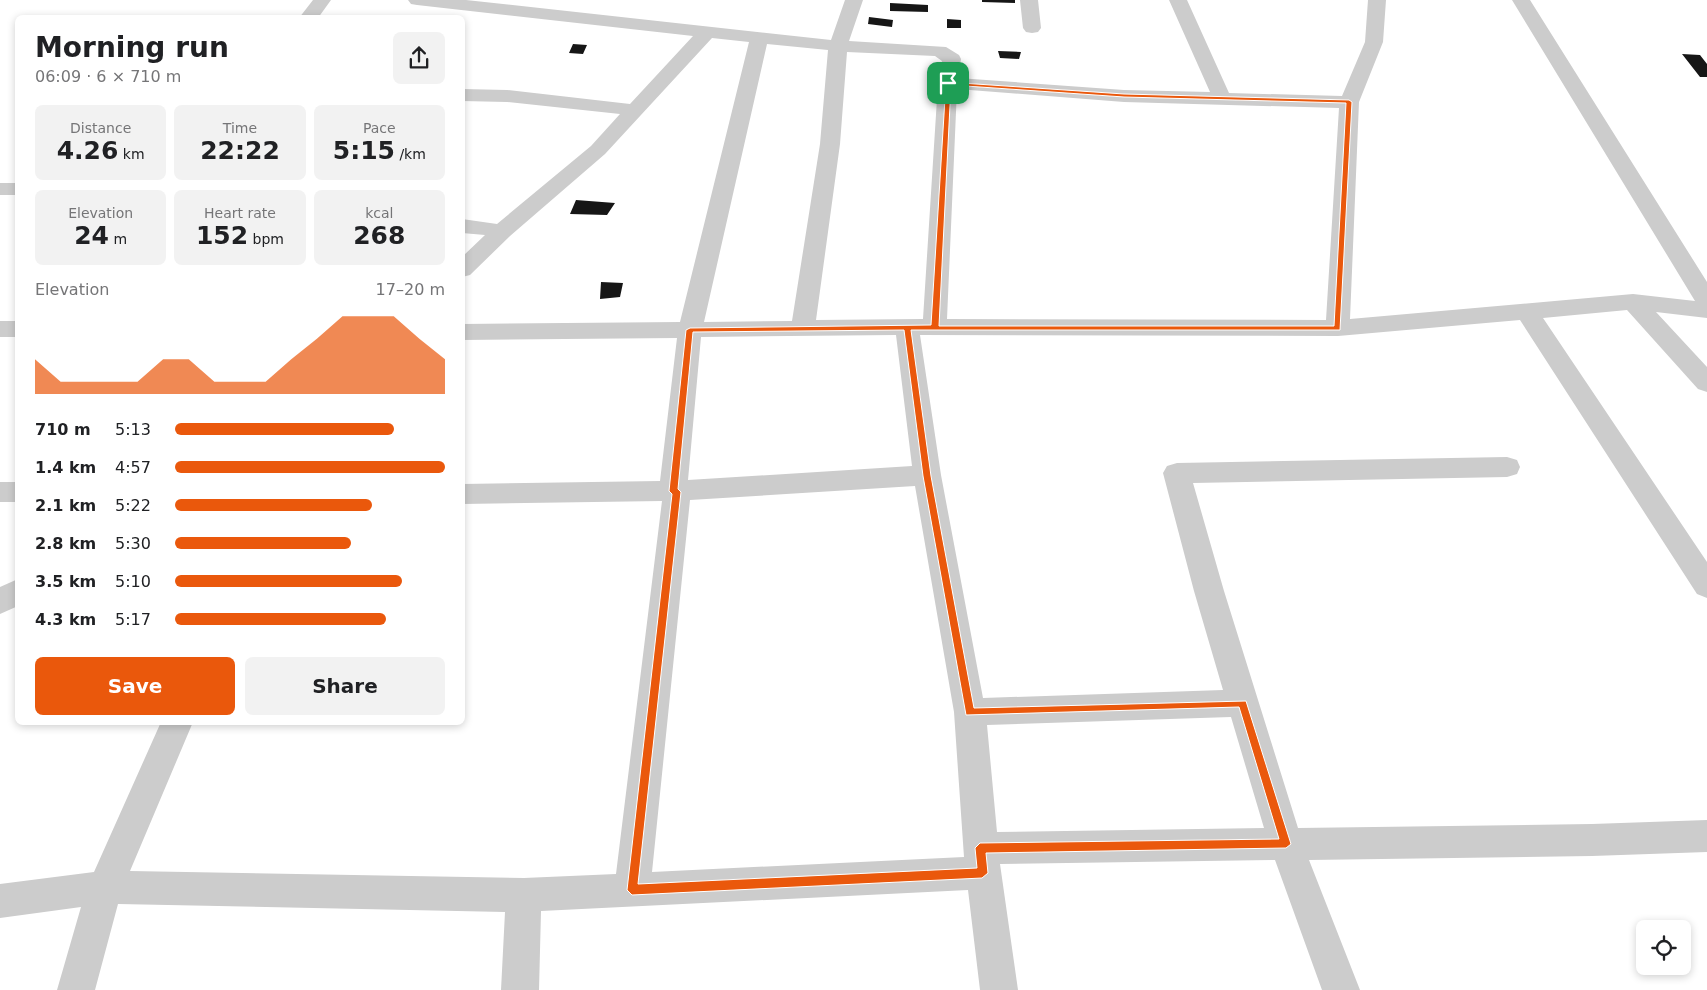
<!DOCTYPE html>
<meta charset="utf-8">
<style>
:root{--surface:#fff;--page:#f2f2f2;--text:#202124;--muted:#757577;--accent:#ea580c}
body{margin:0;font-family:"DejaVu Sans",sans-serif;background:var(--page);color:var(--text);height:100vh;display:flex;flex-direction:column;font-size:19px;white-space:nowrap}
*{box-sizing:border-box;margin:0}
p{font-size:16px;color:var(--muted)}
.icon{flex:none;width:28px;height:28px;fill:none;stroke:currentColor;stroke-width:2;stroke-linecap:round;stroke-linejoin:round}
.map{position:relative;flex:1;overflow:hidden}
.side{position:absolute;left:15px;top:15px;width:450px;height:710px;display:flex;flex-direction:column;background:var(--surface);border-radius:8px;box-shadow:0 2px 8px #0003}
.side>*{flex:none}
.buttons{position:absolute;left:1636px;top:920px;display:grid;gap:10px}
.buttons a{display:grid;place-items:center;width:55px;height:55px;border-radius:8px;background:var(--surface);box-shadow:0 2px 8px #0003;font-size:25px}
.pin{position:absolute;display:grid;place-items:center;width:42px;height:42px;color:#fff;margin:-21px;border-radius:10px;box-shadow:0 2px 8px #0006}
.round{display:grid;place-items:center;flex:none;width:52px;height:52px;border-radius:8px;background:var(--page)}
.overview{display:flex;align-items:center;justify-content:space-between;height:85px;padding:0 20px}
h1{font-size:28px;font-weight:700;line-height:38px}
.stats{display:grid;grid-template-columns:repeat(3,1fr);gap:8px;height:85px;padding:5px 20px}
.stats div{display:grid;align-content:center;border-radius:8px;background:var(--page);text-align:center}
.stats b{font-size:25px;font-weight:700}
.stats small{font-size:14px;font-weight:400}
.stats p{font-size:14px}
.chart{height:140px;padding:10px 20px}
.chart p{display:flex;justify-content:space-between}
.chart svg{width:100%;height:90px;margin-top:5px;fill:var(--accent);opacity:.7}
.action{display:flex;gap:10px;margin-top:auto;padding:10px 20px}
.action a{flex:1;height:58px;border-radius:8px;background:var(--accent);color:#fff;font-size:20px;font-weight:700;line-height:58px;text-align:center}
.action a+a{background:var(--page);color:var(--text)}
ul{padding:0 20px;list-style:none;font-size:16px}
li{display:grid;grid-template-columns:80px 60px 1fr;align-items:center;height:38px}
li i{height:12px;border-radius:6px;background:var(--accent)}
.map>svg:first-child{display:block}
.building{fill:#161616}
.lines{fill:none;stroke-linecap:round;stroke-linejoin:round}
.minor{fill:#ccc;fill-rule:evenodd}
.route{fill:#ea580c;stroke:#fff;fill-rule:evenodd}
</style>
<div class="map">
<svg width="1707" height="990" viewBox="0 0 1707 990">
<rect width="100%" height="100%" fill="#fff"/>
<path class="building" d="M982 0H1015V3L982 2Z
M890 3 928 5V12L890 11Z
M869 17 893 20 892 27 868 24Z
M947 19 961 20V28H947Z
M573 44 587 45 583 54 569 53Z
M998 51 1021 52 1019 59 1000 58Z
M1682 54 1700 55 1707 64V77H1700Z
M576 200 615 203 607 215 570 214Z
M601 282 623 283 620 297 600 299Z"/>
<g class="lines">
<path class="minor" d="M313 0H331L318 18H299Z
M408 0H466L831 40 845 0H863L849 41 946 47 959 55 961 59 958 78 1124 90 1210 92 1169 0H1187L1229 93 1342 96 1365 42 1368 0H1386L1383 42 1359 102 1350 319 1633 294 1695 301 1512 0H1530L1707 282V318L1656 312 1707 367V392L1698 389 1627 310 1543 318 1707 562V598L1697 594 1520 320 1338 336 920 335 941 475 983 698 1223 690 1194 591 1163 473 1167 466 1177 463 1507 457 1517 460 1520 467 1517 474 1507 477 1193 483 1224 591 1298 828 1592 824 1707 820V852L1592 856 1309 860 1360 990H1322L1275 860 1000 864 1018 990H980L968 890 541 911 539 990H501L505 912 118 904 95 990H57L81 907 0 918V884L94 872 161 722H193L130 871 524 878 616 874 662 501 462 504V484L660 481 677 338 462 340V324L680 322 749 42 712 38 605 154 510 236 470 275 462 277V257L485 235 462 233V219L497 224 591 146 620 114 507 102 462 101V89L507 90 630 104 693 36 417 5 411 4ZM767 44 828 50 820 144 792 321 704 322ZM847 52 935 56 942 61 938 83 923 319 816 320 840 144ZM957 89 1124 102 1339 108 1326 320 947 319ZM896 335 912 466 688 480 701 337ZM915 486 954 712 964 857 652 872 690 500ZM1231 717 1264 828 997 832 987 725Z
M1020 0H1038L1041 28 1038 32 1032 33 1026 32 1023 28Z
M0 183H18V195H0Z
M0 321H18V337H0Z
M0 482H18V502H0Z
M18 579V606L0 614V587Z"/>
</g>
<path class="route" d="M946 82 1124 94 1349 100 1352 102 1340 330H911L931 476 974 708 1246 701 1291 844 1286 848 986 853 988 873 982 878 632 895 627 890 672 494 669 491 686 330 690 328 931 325ZM951 85 1124 97 1346 103 1334 326H939ZM904 330 923 476 966 715 1239 707 1279 839 980 843 975 848 977 868 638 884 681 492 678 489 693 332Z"/>
</svg>
<div class="buttons">
<a><svg class="icon" aria-label="locate" viewBox="0 0 24 24"><circle cx="12" cy="12" r="6"/><path d="M12 2v4M12 18v4M2 12h4M18 12h4"/></svg></a>
</div>
<div class="pin" style="left:948px;top:83px;background:#1e9e55"><svg class="icon" aria-label="arrive" viewBox="0 0 24 24"><path d="M6 21V4h12l-3 4 3 4H6"/></svg></div>
<section class="side">
<div class="overview"><div><h1>Morning run</h1><p>06:09 · 6 × 710 m</p></div><a class="round"><svg class="icon" aria-label="share" viewBox="0 0 24 24"><path d="M12 15V3M7 8l5-5 5 5M5 13v7h14v-7"/></svg></a></div>
<div class="stats">
<div><p>Distance</p><b>4.26<small> km</small></b></div>
<div><p>Time</p><b>22:22</b></div>
<div><p>Pace</p><b>5:15<small> /km</small></b></div>
</div>
<div class="stats">
<div><p>Elevation</p><b>24<small> m</small></b></div>
<div><p>Heart rate</p><b>152<small> bpm</small></b></div>
<div><p>kcal</p><b>268</b></div>
</div>
<div class="chart"><p><span>Elevation</span>17–20 m</p>
<svg viewBox="0 0 160 44" preserveAspectRatio="none"><path d="M0 44V27L10 38L20 38L30 38L40 38L50 27L60 27L70 38L80 38L90 38L100 27L110 17L120 6L130 6L140 6L150 17L160 27V44z"/></svg>
</div>
<ul>
<li><b>710 m</b>5:13<i style="width:81%"></i></li>
<li><b>1.4 km</b>4:57<i style="width:100%"></i></li>
<li><b>2.1 km</b>5:22<i style="width:73%"></i></li>
<li><b>2.8 km</b>5:30<i style="width:65%"></i></li>
<li><b>3.5 km</b>5:10<i style="width:84%"></i></li>
<li><b>4.3 km</b>5:17<i style="width:78%"></i></li>
</ul>
<div class="action"><a>Save</a><a>Share</a></div>
</section>
</div>
